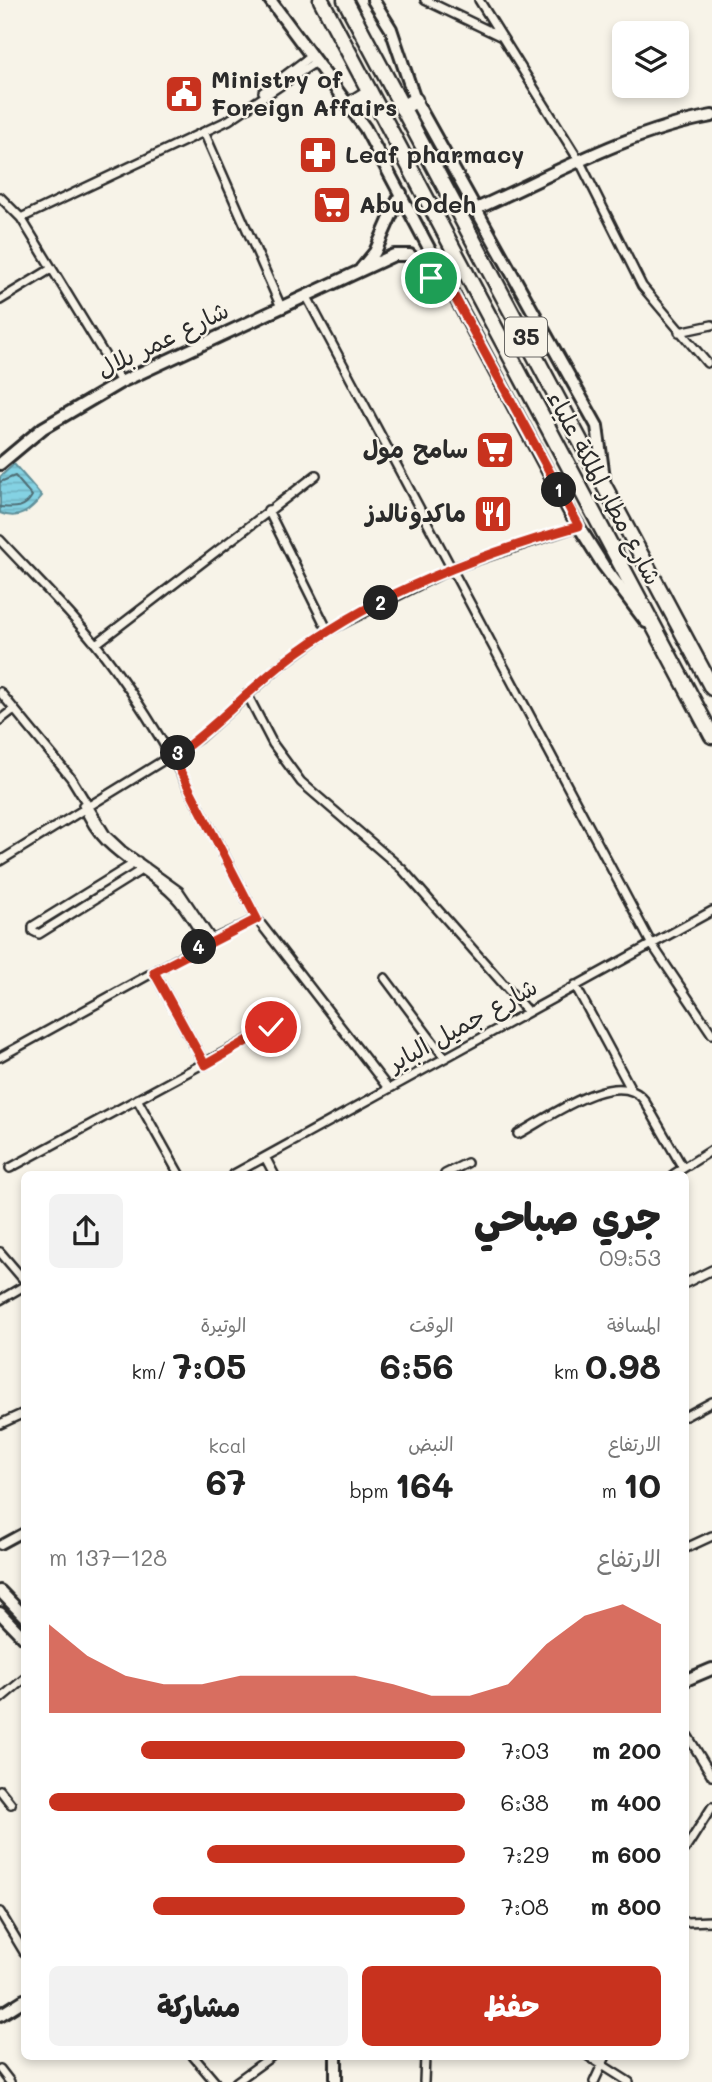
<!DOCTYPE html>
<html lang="ar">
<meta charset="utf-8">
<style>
:root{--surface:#fff;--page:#f2f2f2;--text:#222;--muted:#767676;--accent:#c8321e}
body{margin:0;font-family:Mali,"Playpen Sans Arabic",sans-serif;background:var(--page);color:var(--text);direction:rtl;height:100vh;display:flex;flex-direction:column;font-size:26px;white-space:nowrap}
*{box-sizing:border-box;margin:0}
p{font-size:23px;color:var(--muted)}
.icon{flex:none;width:38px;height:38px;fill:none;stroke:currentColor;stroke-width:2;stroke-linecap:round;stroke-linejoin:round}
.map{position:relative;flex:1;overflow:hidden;direction:ltr}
.sheet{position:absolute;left:21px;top:1171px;width:668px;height:889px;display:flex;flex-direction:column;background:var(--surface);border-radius:10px;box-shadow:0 4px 10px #0003;direction:rtl}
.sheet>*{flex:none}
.tools{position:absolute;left:612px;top:21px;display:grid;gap:14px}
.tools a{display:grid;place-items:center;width:77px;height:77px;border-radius:10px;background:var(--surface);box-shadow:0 4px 10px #0003;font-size:35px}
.pin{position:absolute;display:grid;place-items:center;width:60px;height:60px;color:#fff;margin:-30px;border:4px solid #fff;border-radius:50%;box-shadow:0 2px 7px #0007}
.km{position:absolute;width:35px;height:35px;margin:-18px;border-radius:50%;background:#222;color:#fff;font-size:19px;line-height:35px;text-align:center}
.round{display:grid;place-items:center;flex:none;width:74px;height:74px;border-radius:10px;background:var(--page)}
.head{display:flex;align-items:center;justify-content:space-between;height:119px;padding:0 28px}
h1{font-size:38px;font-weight:800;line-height:52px}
.stats{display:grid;grid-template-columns:repeat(3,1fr);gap:10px;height:119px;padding:7px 28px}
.stats div{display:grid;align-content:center}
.stats b{font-size:35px;font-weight:800}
.stats small{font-size:19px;font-weight:400}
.stats p{font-size:19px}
.chart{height:196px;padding:14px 28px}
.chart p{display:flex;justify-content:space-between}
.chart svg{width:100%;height:126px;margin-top:7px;fill:var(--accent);opacity:.7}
.button{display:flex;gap:14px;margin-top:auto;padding:14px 28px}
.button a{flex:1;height:80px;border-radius:10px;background:var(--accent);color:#fff;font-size:28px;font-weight:800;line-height:80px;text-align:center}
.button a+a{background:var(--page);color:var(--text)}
ul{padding:0 28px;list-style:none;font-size:23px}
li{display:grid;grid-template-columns:112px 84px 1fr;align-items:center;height:52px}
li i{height:18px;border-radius:9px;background:var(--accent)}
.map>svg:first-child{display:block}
.water{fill:url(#water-rules);stroke:#608f99;stroke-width:2}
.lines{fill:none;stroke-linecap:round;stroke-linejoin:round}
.shore{stroke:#4f6e75;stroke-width:2}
.street-casing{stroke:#2b2b2b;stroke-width:12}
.secondary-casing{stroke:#2b2b2b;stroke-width:16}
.highway-casing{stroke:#2b2b2b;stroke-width:19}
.street{stroke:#f7f3e8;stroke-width:7}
.secondary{stroke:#f7f3e8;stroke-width:10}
.highway{stroke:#f7f3e8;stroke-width:14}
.route-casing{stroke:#fff;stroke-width:14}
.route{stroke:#c8321e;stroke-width:9}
.labels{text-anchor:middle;stroke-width:5;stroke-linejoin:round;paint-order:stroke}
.shield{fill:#f7f3e8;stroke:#686764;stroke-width:2}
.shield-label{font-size:23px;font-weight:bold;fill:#2b2b2b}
.poi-label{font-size:24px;font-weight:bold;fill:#2b2b2b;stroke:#f7f3e8;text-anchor:start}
.street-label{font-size:24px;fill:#2b2b2b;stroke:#f7f3e8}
</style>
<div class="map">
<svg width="712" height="2082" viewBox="0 0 712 2082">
<defs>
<pattern id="water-rules" width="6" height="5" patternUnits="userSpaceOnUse" patternTransform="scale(1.75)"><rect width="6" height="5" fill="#84d2e3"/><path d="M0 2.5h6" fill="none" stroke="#72b4c3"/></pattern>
</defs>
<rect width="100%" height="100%" fill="#f7f3e8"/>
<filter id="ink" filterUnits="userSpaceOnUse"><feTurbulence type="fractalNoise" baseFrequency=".0143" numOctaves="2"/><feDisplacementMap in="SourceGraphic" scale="14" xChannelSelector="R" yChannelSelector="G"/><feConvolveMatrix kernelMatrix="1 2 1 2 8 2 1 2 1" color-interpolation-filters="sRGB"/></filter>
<g filter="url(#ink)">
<path class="water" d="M14 464 42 496C30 511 19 521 0 513V477Z"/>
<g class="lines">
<path class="shore" d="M0 482 15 476 32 496C24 510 14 508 0 507"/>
<g class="street-casing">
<path id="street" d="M425 0 500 36
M479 0 580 162 642 286 707 363
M263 92 312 55
M204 132 281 307
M0 197 21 218 121 382
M21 218 229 120 317 61
M306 295 651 943 712 1034
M0 300 51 269
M679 332 712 325
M268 510 328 631
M0 540C38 581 81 622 114 668 171 746 213 834 257 919
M96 644 316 475
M0 692 71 778 106 835 122 850 179 891 212 940
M247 694 273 744 301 782 402 869 527 1011
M0 720 14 709
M83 805C102 855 142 863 175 897 188 910 196 928 207 943
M0 861 198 739 281 665 328 631 453 568 579 526
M138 861 33 926V931L39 934 146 867
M154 972 205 1065
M385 978 445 1058
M575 985 631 1089
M0 1057 212 940 257 919 388 1088
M137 1099 179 1174
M518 1134C548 1118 618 1066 644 1100L683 1168
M265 1157 274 1174
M10 1168 271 1027
M234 1174 712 911
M445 1174 467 1163
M674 1174 712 1150
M0 1252 24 1280
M686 1283 712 1270
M0 1300 24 1286
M686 1416 712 1402
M0 1424 24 1413
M0 1545 24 1532
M686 1548 712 1536
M0 1699 24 1679
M686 1733 712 1776
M0 1790 11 1804
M686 1848 712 1807
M0 1912 24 1952
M686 1922 712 1921
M193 2056 215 2082
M588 2056 629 2082
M0 2069 10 2082
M236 2082 272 2056
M424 2082 425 2056
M594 2082 606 2056"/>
</g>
<g class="secondary-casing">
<path id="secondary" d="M270 0 365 128 569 511 603 565 646 622
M373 0 391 29 415 100 597 426 604 478
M476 209C552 175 629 131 712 116
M361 269 375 252 401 193
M0 464 43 428 121 382 394 255H410L435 281H446
M0 1591 24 1616
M0 1613 24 1638
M686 1680 712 1669
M0 2015 24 2000
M336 2082V2056"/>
</g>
<g class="highway-casing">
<path id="highway" d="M321 0 712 736
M345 0 712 688
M349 105 370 92
M402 108 415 100"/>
</g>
<use href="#street" class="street"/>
<use href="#secondary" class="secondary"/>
<use href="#highway" class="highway"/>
</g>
</g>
<g class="lines" filter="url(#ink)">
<g class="route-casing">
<path id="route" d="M271 1027 205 1065 154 972 257 919 173 757C218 726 254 683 299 651 382 591 481 554 579 526L446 281 437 282 431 278"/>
</g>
<use href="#route" class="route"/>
</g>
<defs>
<g id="civic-square" transform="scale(2.0125)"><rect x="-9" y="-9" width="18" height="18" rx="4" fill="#c8321e" stroke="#f7f3e8"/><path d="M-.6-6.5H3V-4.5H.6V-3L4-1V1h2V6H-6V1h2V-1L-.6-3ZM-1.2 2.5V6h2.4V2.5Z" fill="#fff"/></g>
<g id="pharmacy-square" transform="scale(2.0125)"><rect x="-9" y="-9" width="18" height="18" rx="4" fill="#c8321e" stroke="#f7f3e8"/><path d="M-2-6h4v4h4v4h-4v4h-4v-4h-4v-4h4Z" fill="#fff"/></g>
<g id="supermarket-square" transform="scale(2.0125)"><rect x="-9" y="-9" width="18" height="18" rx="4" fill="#c8321e" stroke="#f7f3e8"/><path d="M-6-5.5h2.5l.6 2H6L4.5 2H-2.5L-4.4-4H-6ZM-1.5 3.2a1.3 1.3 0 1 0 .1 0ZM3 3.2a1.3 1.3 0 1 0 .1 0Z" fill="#fff"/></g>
<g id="restaurant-square" transform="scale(2.0125)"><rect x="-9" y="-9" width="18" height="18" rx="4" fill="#c8321e" stroke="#f7f3e8"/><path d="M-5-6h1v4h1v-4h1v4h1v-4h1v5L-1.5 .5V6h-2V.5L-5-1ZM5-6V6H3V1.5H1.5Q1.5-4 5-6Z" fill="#fff"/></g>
</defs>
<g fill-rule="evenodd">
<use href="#civic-square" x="184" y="94"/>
<use href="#pharmacy-square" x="318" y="155"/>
<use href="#supermarket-square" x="332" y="205"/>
<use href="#supermarket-square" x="495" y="450"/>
<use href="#restaurant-square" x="493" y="514"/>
</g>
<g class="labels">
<rect class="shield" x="505" y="317.5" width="42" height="39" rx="5"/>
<g class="shield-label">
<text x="526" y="345">35</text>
</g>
<g class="poi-label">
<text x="211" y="88">Ministry of<tspan x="211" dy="28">Foreign Affairs</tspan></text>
<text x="345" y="163">Leaf pharmacy</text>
<text x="359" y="213">Abu Odeh</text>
<text x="468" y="458" text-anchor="end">سامح مول</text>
<text x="466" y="522" text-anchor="end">ماكدونالدز</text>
</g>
<g class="street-label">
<text transform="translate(163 340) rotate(-26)" y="8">شارع عمر بلال</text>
<text transform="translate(604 488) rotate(62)" y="8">شارع مطار الملكة علياء</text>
<text transform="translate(463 1025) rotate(-29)" y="8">شارع جميل الباير</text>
</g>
</g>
</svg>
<div class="tools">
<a><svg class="icon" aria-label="layers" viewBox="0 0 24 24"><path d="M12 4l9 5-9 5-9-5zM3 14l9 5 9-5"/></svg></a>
</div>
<div class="pin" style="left:431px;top:278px;background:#1e9e55"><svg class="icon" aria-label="arrive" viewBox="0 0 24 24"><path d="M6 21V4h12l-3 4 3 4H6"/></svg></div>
<div class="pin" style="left:271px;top:1027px;background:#d93025"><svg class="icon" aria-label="check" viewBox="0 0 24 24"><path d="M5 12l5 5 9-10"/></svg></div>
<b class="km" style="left:559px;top:490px">1</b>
<b class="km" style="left:381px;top:603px">2</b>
<b class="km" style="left:178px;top:753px">3</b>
<b class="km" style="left:199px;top:947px">4</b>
<section class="sheet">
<div class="head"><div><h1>جري صباحي</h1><p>09:53</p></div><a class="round"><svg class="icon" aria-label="share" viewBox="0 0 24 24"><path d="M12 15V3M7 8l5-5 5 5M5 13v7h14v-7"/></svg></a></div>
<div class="stats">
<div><p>المسافة</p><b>0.98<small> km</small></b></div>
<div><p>الوقت</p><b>6:56</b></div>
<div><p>الوتيرة</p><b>7:05<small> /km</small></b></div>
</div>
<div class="stats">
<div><p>الارتفاع</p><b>10<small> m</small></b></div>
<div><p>النبض</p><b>164<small> bpm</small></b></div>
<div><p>kcal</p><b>67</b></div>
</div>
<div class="chart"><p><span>الارتفاع</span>128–137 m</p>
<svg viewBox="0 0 160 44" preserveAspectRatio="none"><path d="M0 44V13L10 24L20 31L30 34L40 34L50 31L60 31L70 31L80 31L90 34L100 38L110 38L120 34L130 20L140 10L150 6L160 13V44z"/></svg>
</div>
<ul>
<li><b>200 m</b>7:03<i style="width:78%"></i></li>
<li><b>400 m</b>6:38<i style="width:100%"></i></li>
<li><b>600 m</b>7:29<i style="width:62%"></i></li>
<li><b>800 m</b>7:08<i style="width:75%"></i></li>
</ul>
<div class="button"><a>حفظ</a><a>مشاركة</a></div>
</section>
</div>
